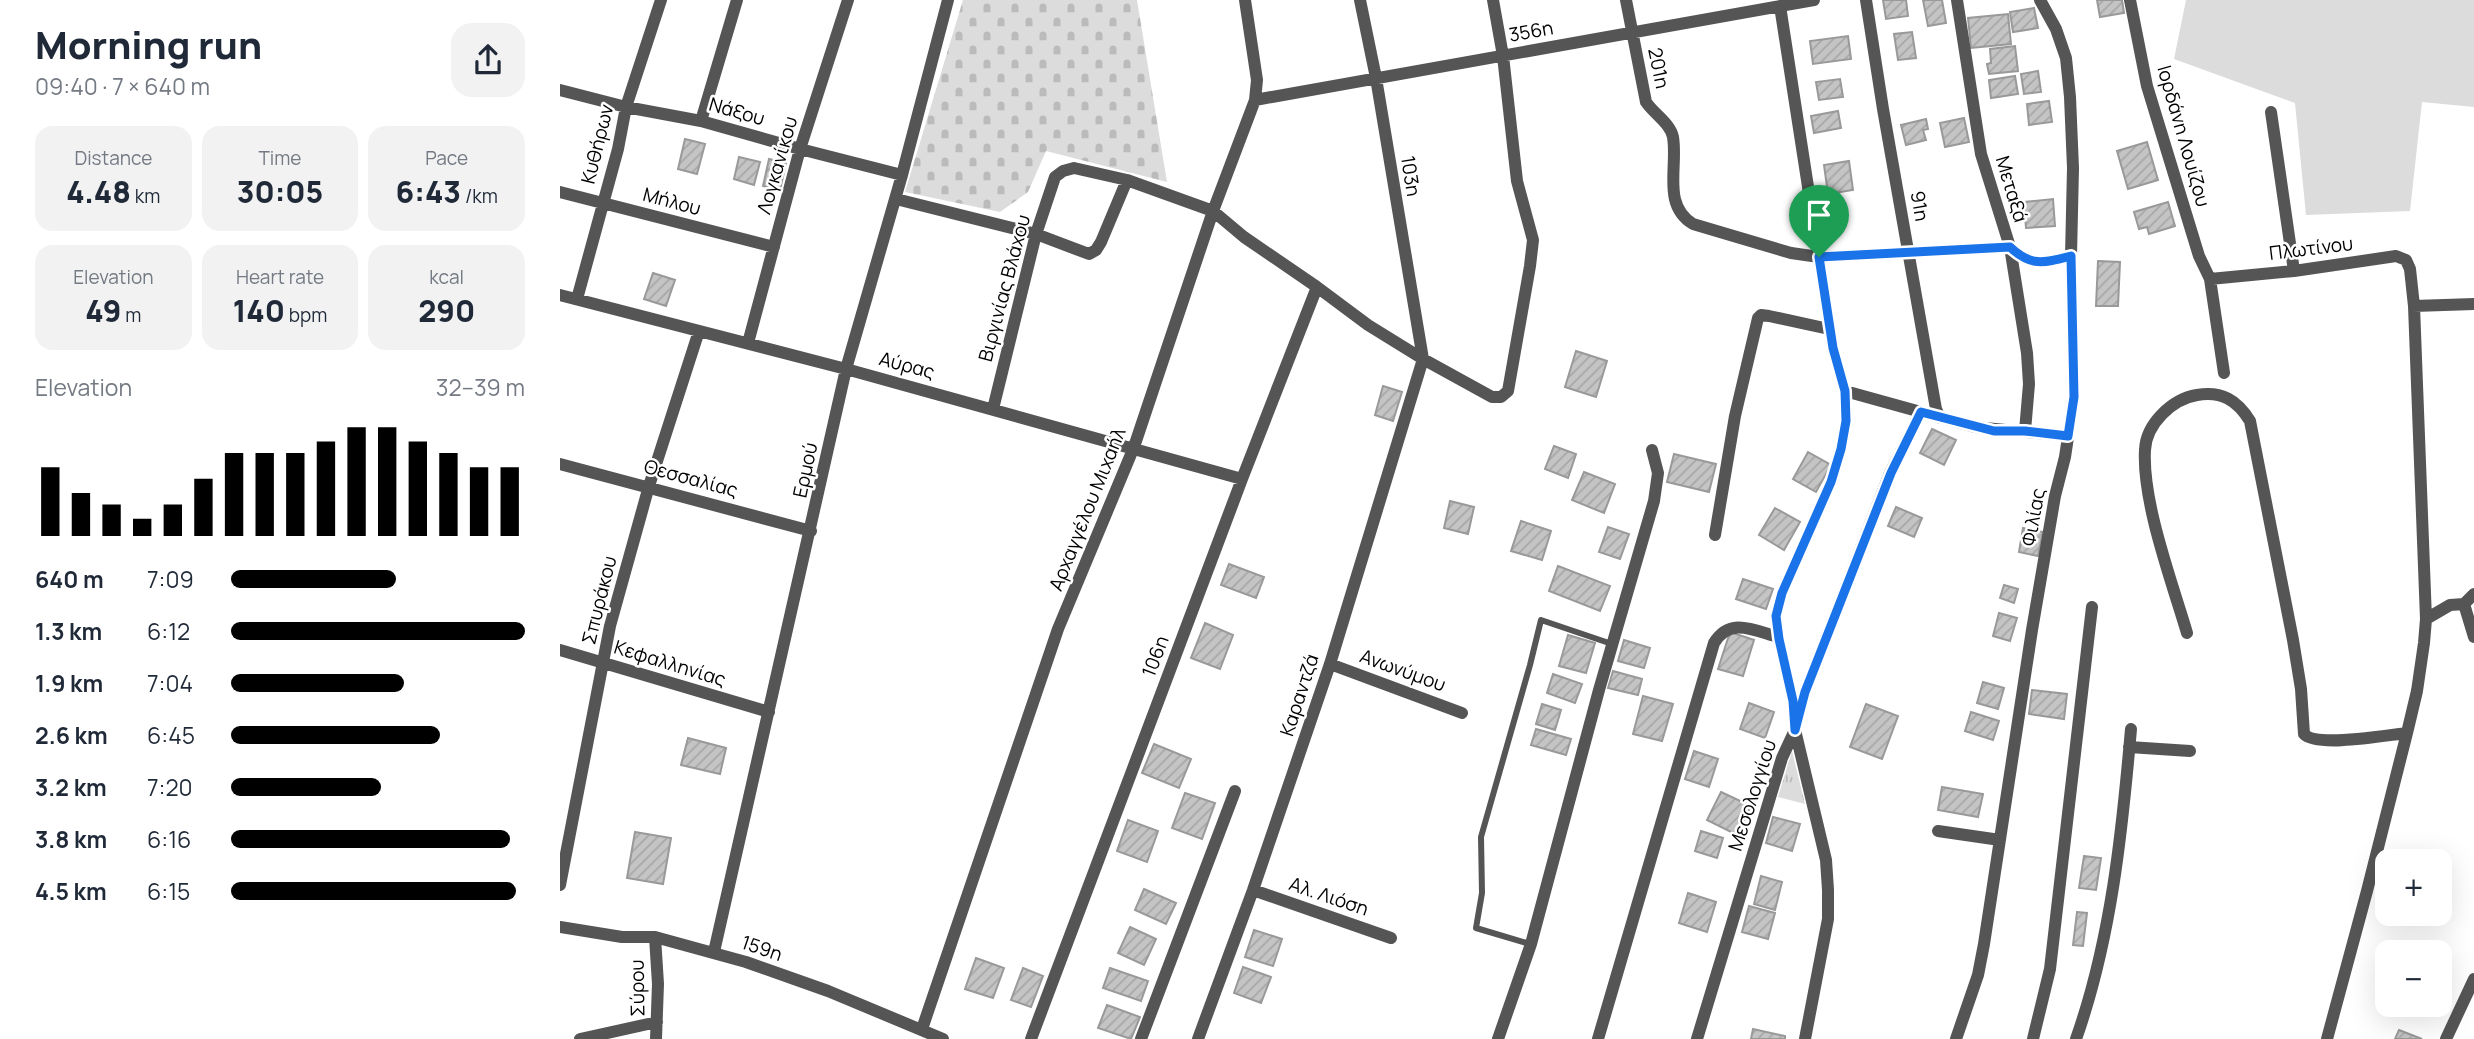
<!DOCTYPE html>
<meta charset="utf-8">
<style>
:root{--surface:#fff;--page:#f2f2f3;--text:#1f2937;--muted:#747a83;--accent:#000}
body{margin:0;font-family:Manrope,sans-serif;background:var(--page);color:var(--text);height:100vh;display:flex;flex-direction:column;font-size:26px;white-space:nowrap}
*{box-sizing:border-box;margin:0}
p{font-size:23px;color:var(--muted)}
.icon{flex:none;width:38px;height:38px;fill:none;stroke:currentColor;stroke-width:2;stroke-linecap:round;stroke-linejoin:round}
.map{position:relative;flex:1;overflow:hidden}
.drawer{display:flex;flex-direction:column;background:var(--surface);width:560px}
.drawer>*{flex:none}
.buttons{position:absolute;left:1815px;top:849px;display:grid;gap:14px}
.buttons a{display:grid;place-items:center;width:77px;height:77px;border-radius:14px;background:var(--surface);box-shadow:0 7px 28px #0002;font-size:35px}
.pin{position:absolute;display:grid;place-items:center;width:60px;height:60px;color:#fff;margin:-72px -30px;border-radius:50% 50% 50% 0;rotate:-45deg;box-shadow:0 0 7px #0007}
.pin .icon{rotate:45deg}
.round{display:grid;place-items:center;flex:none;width:74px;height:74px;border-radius:21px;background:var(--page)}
.head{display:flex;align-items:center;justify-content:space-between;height:119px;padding:0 35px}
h1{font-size:38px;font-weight:800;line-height:52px}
.metrics{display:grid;grid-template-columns:repeat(3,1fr);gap:10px;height:119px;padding:7px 35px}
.metrics div{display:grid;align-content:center;border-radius:18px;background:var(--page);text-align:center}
.metrics b{font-size:30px;font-weight:800}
.metrics small{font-size:19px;font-weight:400}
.metrics p{font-size:19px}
.chart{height:196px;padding:14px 35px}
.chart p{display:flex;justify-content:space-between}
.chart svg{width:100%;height:126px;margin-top:7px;stroke:var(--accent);stroke-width:6}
ul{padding:0 35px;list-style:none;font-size:23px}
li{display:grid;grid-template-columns:112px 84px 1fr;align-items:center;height:52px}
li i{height:18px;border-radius:9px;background:var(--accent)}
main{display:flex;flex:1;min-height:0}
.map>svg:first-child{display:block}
.grass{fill:#dcdcdc}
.cemetery{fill:url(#cemetery-stones)}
.park{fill:url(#park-tufts)}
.building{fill:url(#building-hatch);stroke:#999;stroke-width:2}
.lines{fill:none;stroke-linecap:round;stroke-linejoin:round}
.service{stroke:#555;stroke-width:6}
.minor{stroke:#555;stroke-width:12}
.route-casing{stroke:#fff;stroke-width:14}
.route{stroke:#1a73e8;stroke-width:9}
.labels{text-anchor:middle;stroke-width:5;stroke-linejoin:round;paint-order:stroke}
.street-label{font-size:19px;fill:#000;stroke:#fff}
</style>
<main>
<section class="drawer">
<div class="head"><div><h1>Morning run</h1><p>09:40 · 7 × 640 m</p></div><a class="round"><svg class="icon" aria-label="share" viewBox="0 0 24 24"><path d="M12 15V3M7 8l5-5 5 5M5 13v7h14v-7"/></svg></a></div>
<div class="metrics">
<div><p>Distance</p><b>4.48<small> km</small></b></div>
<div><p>Time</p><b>30:05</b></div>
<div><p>Pace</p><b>6:43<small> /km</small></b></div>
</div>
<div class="metrics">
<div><p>Elevation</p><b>49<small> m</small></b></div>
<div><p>Heart rate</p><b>140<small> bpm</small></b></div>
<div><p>kcal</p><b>290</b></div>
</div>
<div class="chart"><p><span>Elevation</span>32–39 m</p>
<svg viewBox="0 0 160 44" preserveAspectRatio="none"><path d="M5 44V20M15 44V29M25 44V33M35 44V38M45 44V33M55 44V24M65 44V15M75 44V15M85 44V15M95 44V11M105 44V6M115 44V6M125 44V11M135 44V15M145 44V20M155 44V20"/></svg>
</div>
<ul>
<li><b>640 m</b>7:09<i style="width:56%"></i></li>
<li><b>1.3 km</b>6:12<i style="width:100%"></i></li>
<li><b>1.9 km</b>7:04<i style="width:59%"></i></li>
<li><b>2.6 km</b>6:45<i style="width:71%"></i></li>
<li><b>3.2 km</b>7:20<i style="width:51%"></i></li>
<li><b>3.8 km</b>6:16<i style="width:95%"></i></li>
<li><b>4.5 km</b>6:15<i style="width:97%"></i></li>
</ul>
</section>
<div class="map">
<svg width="1914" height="1039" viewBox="0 0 1914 1039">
<defs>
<pattern id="cemetery-stones" width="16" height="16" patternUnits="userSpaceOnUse" patternTransform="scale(1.75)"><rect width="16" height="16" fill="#dcdcdc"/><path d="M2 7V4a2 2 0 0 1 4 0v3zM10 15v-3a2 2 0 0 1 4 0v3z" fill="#bbb"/></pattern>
<pattern id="park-tufts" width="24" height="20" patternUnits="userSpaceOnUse" patternTransform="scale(1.75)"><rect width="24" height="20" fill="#dcdcdc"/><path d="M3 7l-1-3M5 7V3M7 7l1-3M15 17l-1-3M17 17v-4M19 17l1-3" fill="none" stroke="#bbb"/></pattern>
<pattern id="building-hatch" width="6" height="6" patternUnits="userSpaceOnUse" patternTransform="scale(1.75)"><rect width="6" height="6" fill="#c4c4c4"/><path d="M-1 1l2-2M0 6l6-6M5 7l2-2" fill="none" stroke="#a7a7a7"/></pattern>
</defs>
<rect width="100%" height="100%" fill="#fff"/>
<path class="grass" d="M1626 0H1914V107L1862 102 1850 211 1746 215 1735 103 1614 59Z"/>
<path class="cemetery" d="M403 0H577L607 182 486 151 468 192 440 212 345 192Z"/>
<path class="park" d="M1232 751 1245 804 1218 797Z"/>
<path class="building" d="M1323 0H1346L1348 16 1326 19Z
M1363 0H1382L1386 23 1368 26Z
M1537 0H1562L1564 13 1540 17Z
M1474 8 1478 28 1453 32 1450 12Z
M1448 14 1451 44 1411 48 1408 18Z
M1352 32 1356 58 1338 60 1334 34Z
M1288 36 1291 59 1253 64 1250 41Z
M1455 46 1458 71 1429 74 1427 64 1431 63 1430 49Z
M1478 71 1481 92 1464 94 1461 74Z
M1455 76 1458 94 1431 98 1429 80Z
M1280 79 1283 97 1259 100 1256 82Z
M1489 101 1492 122 1469 125 1467 104Z
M1278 111 1281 128 1254 133 1251 116Z
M1404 118 1409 142 1385 147 1380 123Z
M1366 119 1368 129 1363 130 1366 140 1346 145 1341 125Z
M125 139 145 144 137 174 118 169Z
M1587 142 1598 180 1568 189 1557 151Z
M179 157 200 162 194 185 174 179Z
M209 159 226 163 220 190 203 186Z
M1289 161 1293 190 1268 194 1264 165Z
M1493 199 1495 226 1466 228 1464 202Z
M1608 202 1615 226 1589 234 1587 227 1579 229 1574 212Z
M1538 261 1560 262 1558 306H1536Z
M93 273 115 280 106 306 84 299Z
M1016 351 1047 361 1036 397 1005 387Z
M823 386 842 392 833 421 815 415Z
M1372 429 1396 440 1384 465 1360 453Z
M994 446 1016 454 1008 478 985 469Z
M1248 452 1271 465 1256 492 1233 479Z
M1114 454 1156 464 1149 492 1107 482Z
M1024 472 1055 484 1044 513 1012 500Z
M890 501 914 507 908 534 884 528Z
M1336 507 1362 518 1354 537 1328 526Z
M1215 508 1240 522 1224 550 1199 535Z
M961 521 991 531 982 560 951 551Z
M1048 527 1069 534 1060 559 1039 552Z
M1463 528 1483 532 1478 556 1459 552Z
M669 564 704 577 696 598 661 585Z
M998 566 1050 586 1040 611 989 591Z
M1183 579 1213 589 1206 609 1176 599Z
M1444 585 1458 589 1454 603 1440 598Z
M1439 613 1457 618 1450 641 1433 636Z
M645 623 673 635 660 669 631 658Z
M1170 632 1194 640 1183 676 1158 669Z
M1008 635 1035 643 1026 673 999 666Z
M1064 640 1090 648 1084 668 1058 661Z
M1053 671 1082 679 1078 695 1048 688Z
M993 674 1022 684 1015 703 987 693Z
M1423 682 1444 688 1438 709 1417 703Z
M1472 690 1507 694 1504 719 1469 714Z
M1083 696 1113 704 1102 741 1073 734Z
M1189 703 1214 712 1205 738 1180 729Z
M982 704 1001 710 995 730 976 724Z
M1306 704 1338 716 1322 759 1290 747Z
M1411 712 1439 721 1433 740 1405 731Z
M976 729 1011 739 1006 755 971 745Z
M128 738 166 748 160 774 121 765Z
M594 744 631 759 619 788 582 773Z
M1134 751 1158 759 1149 787 1125 779Z
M1382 787 1423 794 1418 817 1378 810Z
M1161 792 1191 806 1177 835 1147 820Z
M625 793 655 803 642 839 612 828Z
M1213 817 1240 824 1232 851 1206 843Z
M568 820 598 831 587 862 557 851Z
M1141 831 1163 838 1157 858 1135 851Z
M75 832 111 838 103 884 67 878Z
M1524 856 1541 858 1536 890 1519 888Z
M1201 876 1222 882 1215 910 1194 904Z
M584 889 616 903 606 924 575 910Z
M1128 893 1156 902 1147 932 1119 923Z
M1189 906 1215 913 1208 939 1182 932Z
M1517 912 1527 913 1523 946 1513 945Z
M570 927 596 939 584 965 558 953Z
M694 930 722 939 713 966 685 957Z
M416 958 444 968 433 998 405 989Z
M683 967 711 977 701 1003 674 993Z
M463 968 483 976 471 1007 451 1000Z
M550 968 588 981 581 1001 543 988Z
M547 1005 580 1017 571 1039 538 1028Z
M1193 1029 1225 1036V1039H1191Z
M1839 1030 1862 1039H1835Z"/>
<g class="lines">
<path class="service" d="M970 944 916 928 922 893 921 837 970 665 981 620 1052 644"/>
<path class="minor" d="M1066 0 1086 102C1094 114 1110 123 1113 137 1118 168 1102 205 1133 224L1231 253 1259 257 1450 247C1471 267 1485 262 1511 256
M1306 0 1323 109 1376 409 1380 418
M1397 0 1421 154 1450 247 1467 353 1469 384 1465 431
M1570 0 1587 86 1639 256 1650 279 1664 373
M1220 6 1273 348 1285 391 1286 421 1281 449 1271 482 1222 593 1216 616 1219 639 1233 701 1235 730 1266 860 1268 890V919L1245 1039
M0 90 66 107 141 121 240 149 342 175
M695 100 1254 0
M1711 112 1734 271
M141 121 177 0
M0 192 214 247
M336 199 476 234 529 254 536 250 541 242 567 180
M1650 279 1734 271 1836 256 1846 260 1850 269 1854 306 1866 619 1864 643 1857 691 1847 733 1807 891 1767 1039
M0 295 286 369 682 479
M17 299 58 149 66 107 101 0
M1854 306 1914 304
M188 343 240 149 288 0
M1285 391 1415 427 1508 436
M433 409 476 234 495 177 503 171 514 168 567 180 653 211 684 237 757 287 808 325 863 359 932 397H941L948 391 970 266 973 240 957 181 943 56 933 0
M0 464 251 531
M1155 535 1175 416 1198 318 1201 315 1209 316 1269 329
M1904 604 1914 637
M1866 619 1890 605 1904 604 1914 594
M1627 633C1612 582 1582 502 1585 450 1586 424 1612 399 1637 395 1662 391 1677 400 1690 421L1733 640 1741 689 1744 734C1757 748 1827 735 1847 733
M0 650 209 712
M770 664 902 713
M1569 747 1630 751
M1378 831 1440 840
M0 885 50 626 89 486 139 331
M693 890 831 938
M0 927 62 937H95L186 962 268 991 383 1039
M95 937 98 984 96 1039
M154 952 286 369 342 175 388 0
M362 1029 498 629 574 447 653 211 695 100 697 80 685 0
M20 1039 97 1022
M471 1039 682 479 757 287
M581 1039 675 791
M638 1039 693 890 770 664 863 359 816 78 800 0
M938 1039 971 944 1039 690 1094 501 1098 473 1092 450
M1038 1039 1154 643C1170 617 1193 630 1218 637
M1137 1039 1222 758 1235 730 1245 692 1330 473 1361 412
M1396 1039 1418 975 1424 944 1472 630 1495 496 1505 457 1514 397 1511 256 1513 168 1510 97 1506 58 1496 29 1480 0
M1473 1039 1490 969 1532 607
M1516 1039C1551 940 1562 833 1571 729
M1886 1039 1914 979"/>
</g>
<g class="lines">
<g class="route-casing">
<path id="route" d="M1450 247C1471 267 1484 263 1511 256L1514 397 1508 436 1465 431H1434L1361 412 1331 473 1245 692 1235 730 1233 701 1219 639 1216 616 1222 593 1271 482 1281 449 1286 421 1285 391 1273 348 1259 257Z"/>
</g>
<use href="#route" class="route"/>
</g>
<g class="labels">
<g class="street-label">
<text transform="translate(971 31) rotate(-10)" y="7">356η</text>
<text transform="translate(1099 68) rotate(78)" y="7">201η</text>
<text transform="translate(177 111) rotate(16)" y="7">Νάξου</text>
<text transform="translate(1624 136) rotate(74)" y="7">Ιορδάνη Λουίζου</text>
<text transform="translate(37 144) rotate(-76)" y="7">Κυθήρων</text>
<text transform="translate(217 165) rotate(-74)" y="7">Λογκανίκου</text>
<text transform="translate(851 176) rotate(81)" y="7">103η</text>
<text transform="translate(1452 189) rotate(73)" y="7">Μεταξά</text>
<text transform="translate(112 201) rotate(15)" y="7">Μήλου</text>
<text transform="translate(1360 206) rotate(80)" y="7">91η</text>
<text transform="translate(1751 248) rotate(-7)" y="7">Πλωτίνου</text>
<text transform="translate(444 288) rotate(-75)" y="7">Βιργινίας Βλάχου</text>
<text transform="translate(347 365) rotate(15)" y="7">Αύρας</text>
<text transform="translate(245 470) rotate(-78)" y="7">Ερμού</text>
<text transform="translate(131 478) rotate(15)" y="7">Θεσσαλίας</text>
<text transform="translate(527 509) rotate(-68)" y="7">Αρχαγγέλου Μιχαήλ</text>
<text transform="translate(1473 517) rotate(-80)" y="7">Φιλίας</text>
<text transform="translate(39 600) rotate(-76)" y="7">Σπυράκου</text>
<text transform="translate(595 656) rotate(-69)" y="7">106η</text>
<text transform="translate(110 663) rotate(17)" y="7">Κεφαλληνίας</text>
<text transform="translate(843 670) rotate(20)" y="7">Ανωνύμου</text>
<text transform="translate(739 695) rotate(-72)" y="7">Καραντζά</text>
<text transform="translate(1192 795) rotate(-72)" y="7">Μεσολογγίου</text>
<text transform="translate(769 896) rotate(19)" y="7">Αλ. Λιόση</text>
<text transform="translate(202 948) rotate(19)" y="7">159η</text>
<text transform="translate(77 988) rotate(-91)" y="7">Σύρου</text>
</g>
</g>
</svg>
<div class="buttons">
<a>+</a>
<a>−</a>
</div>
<div class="pin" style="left:1259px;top:257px;background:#1e9e55"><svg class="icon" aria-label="arrive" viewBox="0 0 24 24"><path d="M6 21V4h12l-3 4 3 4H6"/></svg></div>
</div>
</main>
